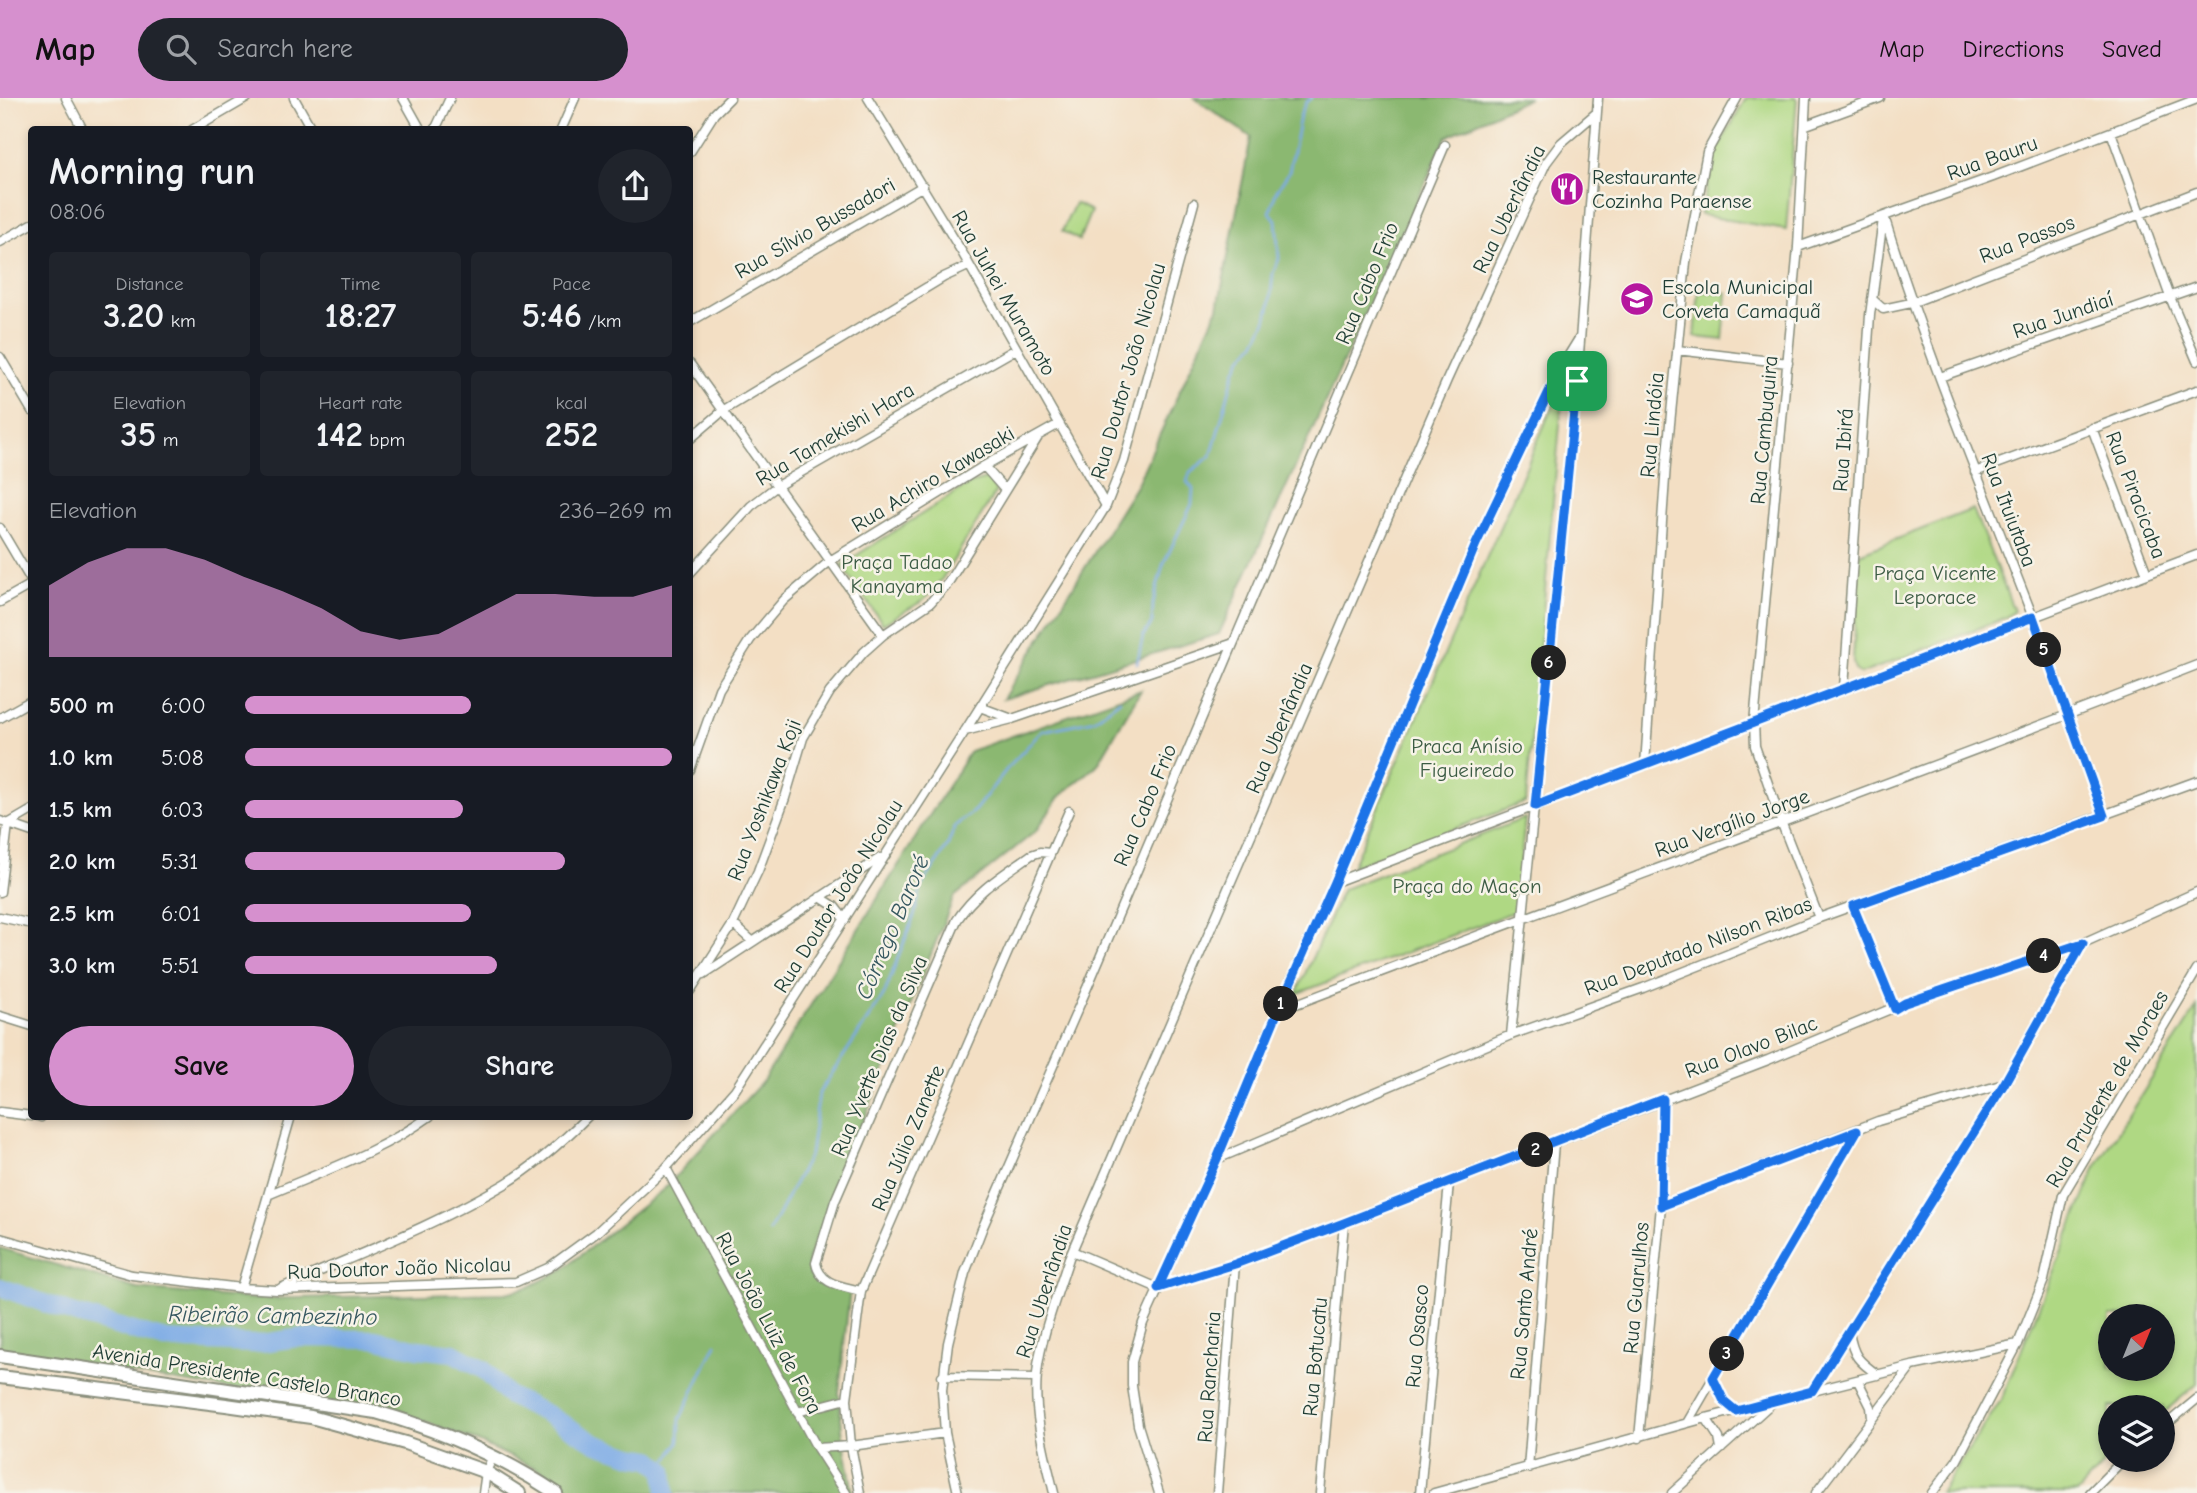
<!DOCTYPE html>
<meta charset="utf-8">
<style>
:root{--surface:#171b24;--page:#20242c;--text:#f1f3f6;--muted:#9ea1a6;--accent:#d690ce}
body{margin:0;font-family:"Comic Neue",sans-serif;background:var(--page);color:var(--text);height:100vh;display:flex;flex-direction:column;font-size:26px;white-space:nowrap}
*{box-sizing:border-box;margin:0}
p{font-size:23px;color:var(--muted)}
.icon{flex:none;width:38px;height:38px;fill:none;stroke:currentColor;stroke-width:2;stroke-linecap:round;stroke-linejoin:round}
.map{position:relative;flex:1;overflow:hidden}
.side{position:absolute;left:28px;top:28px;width:665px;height:994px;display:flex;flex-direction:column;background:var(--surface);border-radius:7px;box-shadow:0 4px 10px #0003}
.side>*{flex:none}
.needle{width:46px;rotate:43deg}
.controls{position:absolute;left:2098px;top:1206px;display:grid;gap:14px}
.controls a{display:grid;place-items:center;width:77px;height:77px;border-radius:50%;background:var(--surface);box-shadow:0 4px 10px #0003;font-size:35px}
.pin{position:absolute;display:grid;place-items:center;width:60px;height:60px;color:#fff;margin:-30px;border-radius:14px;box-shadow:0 4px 10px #0006}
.km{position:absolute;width:35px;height:35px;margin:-18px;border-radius:50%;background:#222;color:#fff;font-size:19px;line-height:35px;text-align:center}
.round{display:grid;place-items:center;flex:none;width:74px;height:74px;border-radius:37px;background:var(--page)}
.headline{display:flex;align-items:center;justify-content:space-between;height:119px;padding:0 21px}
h1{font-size:38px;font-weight:700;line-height:52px}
.figures{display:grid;grid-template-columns:repeat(3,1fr);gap:10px;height:119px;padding:7px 21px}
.figures div{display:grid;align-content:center;border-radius:7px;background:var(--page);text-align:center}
.figures b{font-size:35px;font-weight:700}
.figures small{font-size:19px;font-weight:400}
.figures p{font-size:19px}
.chart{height:196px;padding:14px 21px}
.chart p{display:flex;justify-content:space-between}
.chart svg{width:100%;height:126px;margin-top:7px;fill:var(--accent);opacity:.7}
.action{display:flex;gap:14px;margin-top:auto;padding:14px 21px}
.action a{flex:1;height:80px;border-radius:42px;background:var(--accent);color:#111;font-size:28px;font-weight:700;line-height:80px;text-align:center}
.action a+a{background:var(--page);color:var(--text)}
ul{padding:0 21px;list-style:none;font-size:23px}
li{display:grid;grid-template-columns:112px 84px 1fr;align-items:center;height:52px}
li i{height:18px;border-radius:9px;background:var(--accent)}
header{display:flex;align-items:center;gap:42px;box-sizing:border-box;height:98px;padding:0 35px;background:var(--accent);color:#111}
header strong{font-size:33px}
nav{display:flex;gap:38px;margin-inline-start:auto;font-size:24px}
.search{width:490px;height:63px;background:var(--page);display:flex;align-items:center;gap:18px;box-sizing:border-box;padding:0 24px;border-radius:38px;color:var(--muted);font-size:26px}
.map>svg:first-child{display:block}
.green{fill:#afd883;stroke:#678a5c;stroke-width:2;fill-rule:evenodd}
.forest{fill:#8bb871;stroke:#557a52;stroke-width:2}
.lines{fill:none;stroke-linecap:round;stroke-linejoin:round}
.stream{stroke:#7baae5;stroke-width:2.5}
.river{stroke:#7baae5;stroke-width:18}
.street-casing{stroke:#898e7c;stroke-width:11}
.secondary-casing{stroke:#898e7c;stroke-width:16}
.street{stroke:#fff;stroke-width:8}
.secondary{stroke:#fff;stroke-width:12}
.route-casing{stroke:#fff;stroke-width:14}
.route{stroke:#1a73e8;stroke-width:9}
.labels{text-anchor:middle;stroke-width:5;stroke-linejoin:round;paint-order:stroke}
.street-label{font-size:21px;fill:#1f3d34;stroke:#f7f3e8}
.poi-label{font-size:21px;fill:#1f3d34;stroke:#f7f3e8;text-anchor:start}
.park-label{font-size:21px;fill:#3c5c44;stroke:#f7f3e8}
.water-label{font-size:23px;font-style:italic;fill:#365860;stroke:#f7f3e8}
</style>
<header>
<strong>Map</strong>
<div class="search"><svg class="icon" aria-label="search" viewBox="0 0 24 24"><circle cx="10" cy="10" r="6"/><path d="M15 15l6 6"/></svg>Search here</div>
<nav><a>Map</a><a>Directions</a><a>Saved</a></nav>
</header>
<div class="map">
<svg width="2197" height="1395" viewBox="0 0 2197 1395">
<rect width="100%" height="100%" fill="#f7f3e8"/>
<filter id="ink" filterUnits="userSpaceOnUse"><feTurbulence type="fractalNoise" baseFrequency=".0143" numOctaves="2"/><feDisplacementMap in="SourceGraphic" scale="14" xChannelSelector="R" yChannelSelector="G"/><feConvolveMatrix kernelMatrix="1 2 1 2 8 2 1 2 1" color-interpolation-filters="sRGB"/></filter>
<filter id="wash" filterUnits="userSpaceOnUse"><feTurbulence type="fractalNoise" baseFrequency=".00686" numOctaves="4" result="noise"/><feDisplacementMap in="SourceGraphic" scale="28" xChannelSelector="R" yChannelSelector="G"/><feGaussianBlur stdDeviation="1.57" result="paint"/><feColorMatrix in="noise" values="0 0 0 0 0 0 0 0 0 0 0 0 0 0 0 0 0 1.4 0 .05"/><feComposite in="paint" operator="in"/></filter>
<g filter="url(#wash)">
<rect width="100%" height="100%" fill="#f3dfc4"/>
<path class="green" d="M1746 0H1797L1786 132 1700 117 1715 56Z
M1075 105 1091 113 1079 142 1062 133Z
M1699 193 1727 195 1723 242 1695 239Z
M1564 282 1526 704 1352 769Z
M987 381 996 393 942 481 924 502 883 526 841 467 971 385Z
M1973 411 2014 513 2005 520 1861 576 1855 572 1853 564 1859 456Z
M1525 720 1516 813 1296 896 1343 791Z
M2197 909V1286L2163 1315V1309H2110V1359L2077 1395H1940L2001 1302 2096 1069ZM2110 1218H2163V1270H2110Z"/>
<path class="forest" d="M1194 0H1529L1446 39 1219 536 1003 601 1136 388 1218 210 1251 39Z
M1141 592 1097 667 1059 699 1036 733 954 799 808 1161 810 1177 819 1187 850 1192 839 1294 842 1332 853 1395H572L556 1379 471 1341 413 1319 0 1256V1150L137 1191 256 1201 506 1195 529 1189 562 1172 665 1090 763 983 970 653Z"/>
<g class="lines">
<path class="stream" d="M1137 565 1143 538 1152 525 1153 505 1163 467 1192 406 1193 391 1187 384 1190 374 1211 358 1235 273 1241 261 1255 245 1266 223 1270 207 1273 175 1279 161 1276 122 1270 114 1276 94 1289 74 1300 18 1306 4 1312 0
M769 1134 810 1056 819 995 884 897 915 815 921 789 947 749 955 728 975 712 1010 667 1042 633 1094 622 1120 602
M660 1369 669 1360 679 1343 680 1321 716 1246"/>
<path class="river" d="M0 1189 74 1216 165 1242 254 1246 297 1240 375 1241 418 1251 453 1255 484 1272 509 1298 549 1317 595 1345 632 1358 651 1361 664 1372 666 1395"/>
</g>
</g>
<g filter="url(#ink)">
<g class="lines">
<g class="street-casing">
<path id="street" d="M66 0 83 32
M294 0 312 32
M403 0 421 32
M868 0 963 156 1106 408
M1806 0 1798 149 1754 625 1755 648 1782 726 1819 820
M1806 27 1880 0
M192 32 247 0
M435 32 450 0
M561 32 575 0
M2111 34 2170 199 2197 263
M690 54 714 16 730 0
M1884 118C1926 254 1981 385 2032 517 2057 583 2079 651 2104 718
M0 144 32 126
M1798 149 1993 79 2197 1
M1872 201 1883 211 1911 205 2197 94
M690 224 923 88
M1677 252 1788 265
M0 259 32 313
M690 266 883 537
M1559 273 1577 283
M1940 279 2197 189
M2092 330 2147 476
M690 341 724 312 944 179 968 168
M984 368 1005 392
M1975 374 2197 292
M0 430 32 484
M690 475 751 408 777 388 1016 251
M0 504 32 486
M1844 590 1870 217 1883 121
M980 609 1012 621
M0 620 32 602
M965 633 1012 621 1231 546
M1645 667 1666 366 1686 164 1707 54 1737 0
M690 672 719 591 750 542 784 502 830 463 984 368 1059 326
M0 723 32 734
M8 726 32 712
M1335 784 2197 457
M0 794 8 726
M820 799 834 808 845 822
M1853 808 1895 911
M0 819 32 826
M733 826 752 843
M704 876 880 760
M690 893 733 826 758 773 785 700 803 640 830 594 864 554 883 537 930 505 948 485 1038 339
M1278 913C1584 796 1892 686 2197 567
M0 918 32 928
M1511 937 1577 283 1598 0
M0 1014 32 1018
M38 1018 41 1019
M1217 1061 1511 937 1643 890 1819 820 2197 683
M666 1070 817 1350 846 1395
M270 1096C324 1073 382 1053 430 1018
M1661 1108 1878 1023 2004 986
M0 1140 132 1177 241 1190 277 1192 516 1184 548 1170 596 1135 666 1070 735 992 965 633 1106 408 1124 363 1194 105
M1072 1153 1158 1190
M241 1190 291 1018
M281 1190C356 1157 434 1128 505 1086 535 1068 563 1043 588 1018
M1158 1190 1235 1166 1344 1125 1768 962 1905 905 2083 845 2197 794
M861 1193C842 1188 820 1187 816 1165L835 1103 957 822C976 793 1003 777 1031 757L1040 754 1050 755
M1849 1234C1853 1258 1858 1263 1878 1277
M942 1278 1036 1280
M1713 1280 1724 1303 1736 1313
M1858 1283 1871 1309 1872 1320
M1812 1293 2004 986 2083 845
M797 1314 847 1301
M1706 1320 1719 1340 1721 1351
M1687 1325 1857 1033
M2163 1329 2197 1301
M1639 1340 1661 1108 1663 1001
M817 1350 851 1348 945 1335
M1528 1370 1554 1045
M483 1395 486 1374 493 1358
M860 1395 851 1348 847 1301 861 1193 1069 713
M958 1395 945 1335 942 1292 948 1245 965 1175 982 1131 1090 883 1445 47
M1054 1395C1045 1357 1033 1315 1037 1276 1040 1240 1058 1195 1069 1160L1447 282 1546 65 1561 45 1595 16
M1159 1395 1138 1327 1132 1288V1264L1143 1225 1217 1061 1278 913 1335 784 1476 446 1559 273 1580 239
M1217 1395 1235 1166
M1320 1395 1344 1125
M1420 1395 1449 1085
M1434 1395 1706 1320 1912 1268 2018 1246
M1672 1395 1774 1303
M1816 1395 1912 1268
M1932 1395 1957 1362 2018 1246 2044 1182 2063 1097 2197 872
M2090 1395 2123 1362"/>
</g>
<g class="secondary-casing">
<path id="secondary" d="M0 1258 376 1314C440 1332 500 1358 556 1395
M0 1279 226 1307 311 1319 405 1345 486 1374 519 1395"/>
</g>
<use href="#street" class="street"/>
<use href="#secondary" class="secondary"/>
</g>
</g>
<g class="lines" filter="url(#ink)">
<g class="route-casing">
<path id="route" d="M1559 273 1577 283 1535 708 2033 519 2104 718 1853 808 1895 911 1905 905 2083 845 2004 986 1812 1293 1736 1313 1724 1303 1713 1280 1857 1033 1661 1108 1663 1001 1344 1125 1235 1166 1158 1190 1217 1061 1278 913 1335 784 1476 446Z"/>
</g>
<use href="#route" class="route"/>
</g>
<defs>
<g id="restaurant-disc" transform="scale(1.75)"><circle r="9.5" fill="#b5179e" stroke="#f7f3e8"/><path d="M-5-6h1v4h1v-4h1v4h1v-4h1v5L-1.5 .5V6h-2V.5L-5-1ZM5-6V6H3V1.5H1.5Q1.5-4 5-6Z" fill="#fff"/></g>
<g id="school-disc" transform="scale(1.75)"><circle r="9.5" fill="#b5179e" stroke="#f7f3e8"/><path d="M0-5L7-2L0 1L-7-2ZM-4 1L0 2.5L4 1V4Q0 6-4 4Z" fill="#fff"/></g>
</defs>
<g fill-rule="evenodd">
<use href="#restaurant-disc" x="1567" y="91"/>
<use href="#school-disc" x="1637" y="201"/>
</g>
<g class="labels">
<g class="street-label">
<text transform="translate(1992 60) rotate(-20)" y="7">Rua Bauru</text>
<text transform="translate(1509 111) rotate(-64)" y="7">Rua Uberlândia</text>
<text transform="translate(815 130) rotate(-30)" y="7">Rua Sílvio Bussadori</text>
<text transform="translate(2027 141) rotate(-21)" y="7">Rua Passos</text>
<text transform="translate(1367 185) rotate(-67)" y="7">Rua Cabo Frio</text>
<text transform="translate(1004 195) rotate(60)" y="7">Rua Juhei Muramoto</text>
<text transform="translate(2063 217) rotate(-19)" y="7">Rua Jundiaí</text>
<text transform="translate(1128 273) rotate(-74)" y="7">Rua Doutor João Nicolau</text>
<text transform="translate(1652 327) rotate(-85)" y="7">Rua Lindóia</text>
<text transform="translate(1764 332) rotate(-85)" y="7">Rua Cambuquira</text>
<text transform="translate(835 336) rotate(-31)" y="7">Rua Tamekishi Hara</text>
<text transform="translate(1843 352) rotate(-86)" y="7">Rua Ibirá</text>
<text transform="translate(933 381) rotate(-31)" y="7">Rua Achiro Kawasaki</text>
<text transform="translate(2136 397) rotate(69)" y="7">Rua Piracicaba</text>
<text transform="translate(2009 412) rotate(69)" y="7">Rua Ituiutaba</text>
<text transform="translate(1279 630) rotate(-67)" y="7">Rua Uberlândia</text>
<text transform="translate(764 702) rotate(-69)" y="7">Rua Yoshikawa Koji</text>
<text transform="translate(1145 707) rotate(-67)" y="7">Rua Cabo Frio</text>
<text transform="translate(1732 725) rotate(-20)" y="7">Rua Vergílio Jorge</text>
<text transform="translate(838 798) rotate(-58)" y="7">Rua Doutor João Nicolau</text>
<text transform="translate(1698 848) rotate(-21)" y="7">Rua Deputado Nilson Ribas</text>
<text transform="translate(1751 949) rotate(-21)" y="7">Rua Olavo Bilac</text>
<text transform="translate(879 958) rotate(-67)" y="7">Rua Yvette Dias da Silva</text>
<text transform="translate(2107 991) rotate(-60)" y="7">Rua Prudente de Moraes</text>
<text transform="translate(908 1040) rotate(-67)" y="7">Rua Júlio Zanette</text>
<text transform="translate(399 1170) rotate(-2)" y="7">Rua Doutor João Nicolau</text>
<text transform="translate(1636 1190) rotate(-85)" y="7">Rua Guarulhos</text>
<text transform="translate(1044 1193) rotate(-72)" y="7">Rua Uberlândia</text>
<text transform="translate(1524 1206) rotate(-85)" y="7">Rua Santo André</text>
<text transform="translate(769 1225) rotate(62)" y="7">Rua João Luiz de Fora</text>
<text transform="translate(1417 1238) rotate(-85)" y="7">Rua Osasco</text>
<text transform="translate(1315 1259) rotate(-85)" y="7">Rua Botucatu</text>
<text transform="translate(247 1277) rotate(9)" y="7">Avenida Presidente Castelo Branco</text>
<text transform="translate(1209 1279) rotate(-86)" y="7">Rua Rancharia</text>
</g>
<g class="poi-label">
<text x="1592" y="86">Restaurante<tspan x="1592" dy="24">Cozinha Paraense</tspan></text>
<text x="1662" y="196">Escola Municipal<tspan x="1662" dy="24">Corveta Camaquã</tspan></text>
</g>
<g class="park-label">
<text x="897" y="471">Praça Tadao<tspan x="897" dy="24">Kanayama</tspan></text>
<text x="1935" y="482">Praça Vicente<tspan x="1935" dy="24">Leporace</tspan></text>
<text x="1467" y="655">Praca Anísio<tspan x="1467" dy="24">Figueiredo</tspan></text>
<text x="1467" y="795">Praça do Maçon</text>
</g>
<g class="water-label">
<text transform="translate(892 829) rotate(-67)" y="8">Córrego Baroré</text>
<text transform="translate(273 1217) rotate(1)" y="8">Ribeirão Cambezinho</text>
</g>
</g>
</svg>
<div class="controls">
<a><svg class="needle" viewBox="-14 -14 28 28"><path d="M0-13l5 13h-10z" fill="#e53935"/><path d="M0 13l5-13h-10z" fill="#9ea1a6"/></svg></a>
<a><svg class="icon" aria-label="layers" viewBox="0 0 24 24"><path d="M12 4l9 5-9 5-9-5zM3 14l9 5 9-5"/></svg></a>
</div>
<div class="pin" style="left:1577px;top:283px;background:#1e9e55"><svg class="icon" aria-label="arrive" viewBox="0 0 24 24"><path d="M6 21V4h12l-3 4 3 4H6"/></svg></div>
<b class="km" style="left:1281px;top:906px">1</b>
<b class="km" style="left:1536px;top:1052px">2</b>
<b class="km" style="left:1727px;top:1256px">3</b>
<b class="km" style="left:2044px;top:858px">4</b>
<b class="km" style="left:2044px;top:552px">5</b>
<b class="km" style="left:1549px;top:565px">6</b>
<section class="side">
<div class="headline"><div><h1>Morning run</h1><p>08:06</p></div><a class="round"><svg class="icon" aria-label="share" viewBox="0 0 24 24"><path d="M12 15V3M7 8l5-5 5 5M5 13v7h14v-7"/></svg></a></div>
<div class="figures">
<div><p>Distance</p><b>3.20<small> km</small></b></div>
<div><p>Time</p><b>18:27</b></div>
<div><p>Pace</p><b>5:46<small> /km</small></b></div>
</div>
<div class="figures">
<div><p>Elevation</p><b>35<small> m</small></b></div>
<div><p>Heart rate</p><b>142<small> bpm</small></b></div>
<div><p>kcal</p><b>252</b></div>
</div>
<div class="chart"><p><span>Elevation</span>236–269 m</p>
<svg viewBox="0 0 160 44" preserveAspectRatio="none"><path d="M0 44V19L10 11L20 6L30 6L40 10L50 16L60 21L70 27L80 35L90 38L100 36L110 29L120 22L130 22L140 23L150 23L160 19V44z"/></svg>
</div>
<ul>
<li><b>500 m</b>6:00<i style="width:53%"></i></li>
<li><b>1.0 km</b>5:08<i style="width:100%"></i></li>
<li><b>1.5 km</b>6:03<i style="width:51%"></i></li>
<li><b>2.0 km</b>5:31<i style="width:75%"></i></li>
<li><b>2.5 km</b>6:01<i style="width:53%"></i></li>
<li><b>3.0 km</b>5:51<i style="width:59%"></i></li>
</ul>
<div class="action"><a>Save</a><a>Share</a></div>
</section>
</div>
